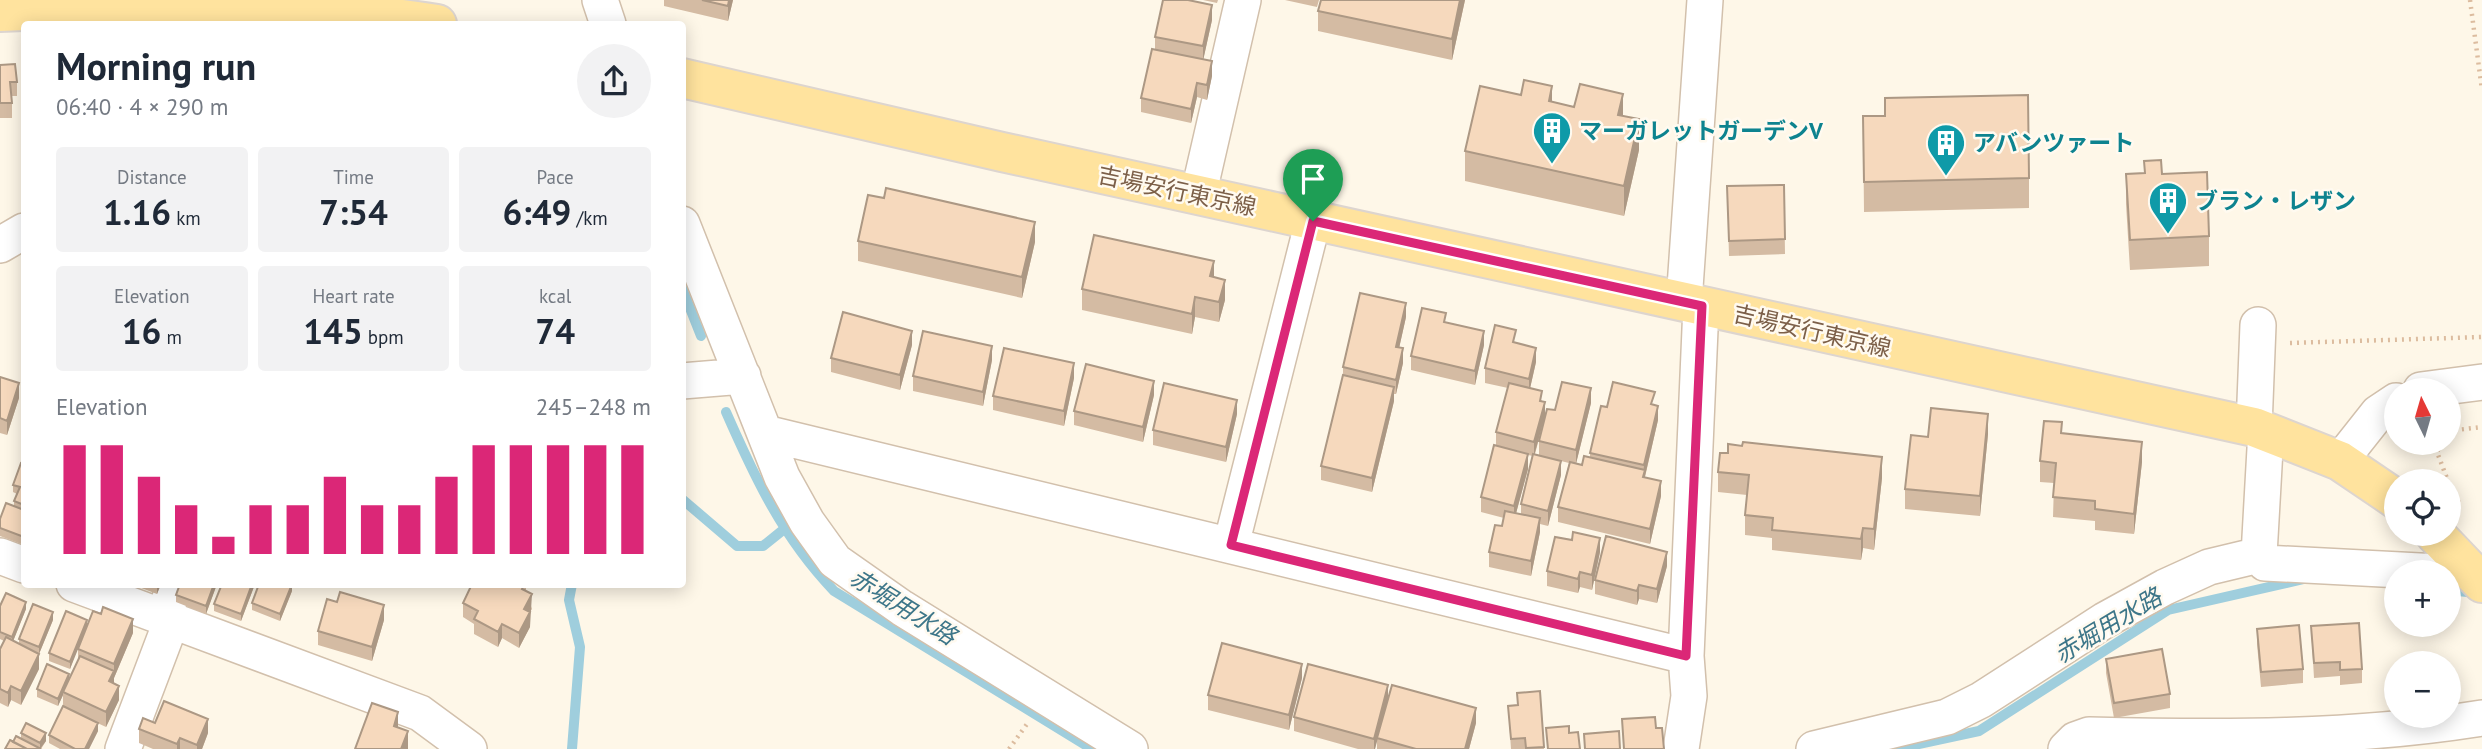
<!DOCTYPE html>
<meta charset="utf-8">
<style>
:root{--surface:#fff;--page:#f2f2f3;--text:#1f2937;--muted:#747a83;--accent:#db2777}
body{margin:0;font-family:"PT Sans","Noto Sans JP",sans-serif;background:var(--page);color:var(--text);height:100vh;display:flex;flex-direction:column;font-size:26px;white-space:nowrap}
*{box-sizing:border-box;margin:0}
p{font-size:23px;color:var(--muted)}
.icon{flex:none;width:38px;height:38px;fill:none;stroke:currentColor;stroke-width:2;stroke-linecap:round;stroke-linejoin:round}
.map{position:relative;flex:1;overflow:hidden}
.sheet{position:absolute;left:21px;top:21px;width:665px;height:567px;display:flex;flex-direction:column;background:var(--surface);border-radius:7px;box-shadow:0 4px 18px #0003}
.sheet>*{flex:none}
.needle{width:46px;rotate:355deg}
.fabs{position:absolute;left:2384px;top:378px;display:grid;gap:14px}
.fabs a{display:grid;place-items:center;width:77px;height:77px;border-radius:50%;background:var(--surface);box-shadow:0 4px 18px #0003;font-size:35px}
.pin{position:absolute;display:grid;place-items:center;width:60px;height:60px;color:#fff;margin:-72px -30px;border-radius:50% 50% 50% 0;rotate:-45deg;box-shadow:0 0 7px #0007}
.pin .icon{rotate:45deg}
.round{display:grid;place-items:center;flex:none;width:74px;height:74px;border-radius:37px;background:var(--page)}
.headline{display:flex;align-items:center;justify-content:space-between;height:119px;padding:0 35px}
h1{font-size:38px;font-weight:800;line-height:52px}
.metrics{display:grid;grid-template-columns:repeat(3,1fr);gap:10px;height:119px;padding:7px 35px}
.metrics div{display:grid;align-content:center;border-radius:7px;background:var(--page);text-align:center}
.metrics b{font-size:35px;font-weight:800}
.metrics small{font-size:19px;font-weight:400}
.metrics p{font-size:19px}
.chart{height:196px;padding:14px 35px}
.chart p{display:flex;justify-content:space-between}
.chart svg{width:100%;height:126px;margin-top:7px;stroke:var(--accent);stroke-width:6}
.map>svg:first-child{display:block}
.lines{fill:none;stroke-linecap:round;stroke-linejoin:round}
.stream{stroke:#9fcedd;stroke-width:10}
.minor-casing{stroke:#d2c0ac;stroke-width:38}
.major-casing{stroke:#ddd5cf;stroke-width:42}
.path{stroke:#dcbc9f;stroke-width:4.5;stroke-dasharray:2 5;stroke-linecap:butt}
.minor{stroke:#fff;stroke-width:35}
.major{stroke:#ffe39e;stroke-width:38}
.wall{fill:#d4bba3;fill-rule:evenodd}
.shaded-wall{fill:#ac9884}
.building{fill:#f6d9bd;stroke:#ac9884;stroke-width:2}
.route-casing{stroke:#fff;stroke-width:14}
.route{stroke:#db2777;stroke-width:9}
.labels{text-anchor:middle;stroke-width:5;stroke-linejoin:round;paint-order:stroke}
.culture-label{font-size:23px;font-weight:bold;fill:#0d838f;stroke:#fffaf0;text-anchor:start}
.street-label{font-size:23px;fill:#7c5f48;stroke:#fffaf0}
.water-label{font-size:24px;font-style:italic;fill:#3d7689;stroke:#fffaf0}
</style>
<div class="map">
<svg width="2482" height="749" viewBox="0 0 2482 749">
<rect width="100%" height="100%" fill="#fef7e8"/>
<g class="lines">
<path class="stream" d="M682 288 701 336
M726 412C755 478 783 538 834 591L1092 749
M682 499 737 546H763L783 530
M2448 590 2477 593
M572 749 580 647 569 600 572 584
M1896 749 1979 731 2168 610 2304 579"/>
<g class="minor-casing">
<path id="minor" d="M600 0 608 24
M1198 196 1243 0
M682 224 782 477 807 522 835 561 902 608 1130 749
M0 245 24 231
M1684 302 1705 0
M682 381 743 376
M2421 390 2482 382
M2254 427 2258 325
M765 433 1686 656
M2340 461 2378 413 2396 401
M1231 545 1313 221
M2259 555 2265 563 2439 572
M0 556 24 565
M74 584 420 713 469 749
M162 618 176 584
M123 749 171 622
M1681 749 1689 696 1686 656 1701 306
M1814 749 1947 717 1981 700 2105 620 2165 587 2209 567 2259 555 2266 431
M2066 749 2075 740 2089 735C2221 738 2351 739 2482 718"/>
</g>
<g class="major-casing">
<path id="major" d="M0 12C147 6 291 1 437 24
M682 78 1002 152 2254 427 2340 461 2396 499
M2435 534 2482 583"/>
</g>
<path class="path" d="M2470 0 2482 90
M2290 343 2482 337
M2448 431 2482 427
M2442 443 2437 452 2448 481
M2448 482 2461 506
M1009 749 1027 724"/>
<use href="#minor" class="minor"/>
<use href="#major" class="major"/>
</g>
<path class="wall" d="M664 0H733L728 21 664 6Z
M1203 0H1218L1217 3Z
M1285 0H1319L1317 7Z
M1465 0 1452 60 1318 31V11Z
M1212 20 1203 60 1212 76 1207 100 1197 97 1191 123 1141 112V98L1155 49V37Z
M0 65 17 82V96H12V118H0Z
M1885 98 2029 178V208L1864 212 1863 116H1885Z
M1552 102 1623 116 1639 150 1624 216 1465 181V151Z
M2144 161 2162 174 2209 236V266L2130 270 2126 204V174L2144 173Z
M1784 185 1785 254 1729 256 1727 186Z
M858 241 1035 242 1022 298 858 261Z
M1214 277 1225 300 1219 322 1195 317 1192 334 1082 310V289Z
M1406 317 1399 348 1403 363 1396 394H1394V401L1372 492 1321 480V466L1343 377V367Z
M1446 322 1484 345 1475 385 1411 370V356Z
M1516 343 1536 362 1530 388 1542 401 1545 416 1535 454 1539 455V441L1555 410 1591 403 1576 463 1582 465 1590 457V453L1607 407 1655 405 1658 420 1645 477 1661 496 1650 544 1558 522V507L1569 463 1561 461V475L1548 526 1540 524V532L1531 576 1489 567V552L1502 526 1504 518 1481 512V497L1496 446V432L1508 388 1485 383V368ZM1528 455 1533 456 1521 504V514L1516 513 1528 469Z
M912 345 900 390 831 372V358Z
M992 360 983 406 913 391V376Z
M0 377 19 398 7 435 0 433Z
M1074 378 1064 426 993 410V396Z
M1154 395 1143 442 1074 425V411Z
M1237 414 1226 462 1153 445V430Z
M1988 434 1980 516 1905 509V489L1928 437Z
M2062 434 2142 462 2134 534 2095 530V521L2053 517 2054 483 2040 482V461Z
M24 464V545L0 536V519L14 506V501L17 494 13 492V485Z
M1718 472 1882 478 1874 550 1863 548 1861 560 1772 550V538L1745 535V515L1747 495 1718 492Z
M1600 552 1592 590 1580 587 1578 593 1547 586V571Z
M1667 566 1657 603 1639 599 1637 605 1595 594V580Z
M131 584H161L157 594Z
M180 584H217L206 614 176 602V595Z
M255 584 241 621 214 611V604Z
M526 584V591L532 609 530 612V627L519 648 502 638 498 647 474 634V624L463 617V603Z
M292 591 280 621 252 610V603Z
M0 606 26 609 13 641 19 644V639L53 620 39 654V669L21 705 11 700 8 707 0 703V649L4 641 0 639Z
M87 620 70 669 49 661V653Z
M384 620 372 661 318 645V631Z
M2311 626 2362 669V683L2340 685V676L2314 678Z
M2257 629 2303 669V683L2261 687 2257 644Z
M133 633 114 678V683L119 700 106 727 91 720 98 731 89 749H60L49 743V735L63 707V695L58 706 37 697V689L69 679 78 660V649Z
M2106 659 2170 694V708L2114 718 2106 673Z
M1302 678 1289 730 1208 710V695Z
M1540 691 1544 749H1511L1508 706 1517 705V693Z
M1388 700 1476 723 1469 749H1377V739L1375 749H1358L1294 731V717Z
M155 723 208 733 202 749H153L139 743V729Z
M21 733 46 741 41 749 13 742 21 739Z"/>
<path class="shaded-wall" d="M729 0H733L728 21V6Z
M1460 0H1465L1452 60V39Z
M1212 5V20L1203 61V46Z
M1212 61V76L1207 100V85Z
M1197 83V97L1191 123V109Z
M1552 86V116L1549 101Z
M1623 94V124L1618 115Z
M1639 119V150L1624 216V186Z
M1035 222V242L1022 298V277Z
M1214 261V281L1210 276Z
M1225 280V300L1219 322V302Z
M1195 297V317L1192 334V314Z
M1406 303V317L1396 362V347Z
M912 331V345L900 390V375Z
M1484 331V345L1475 385V371Z
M992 346V360L983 406V392Z
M1403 348V363L1396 394V380Z
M1536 348V362L1529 393V379Z
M1074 363V378L1064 426V411Z
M1154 381V395L1143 442V427Z
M19 383V398L7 435V421Z
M1394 387V401L1372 492V478Z
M1591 388V403L1576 464V450Z
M1237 400V414L1226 462V447Z
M1545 402V416L1534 456V442Z
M1658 406V420L1645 476V484L1643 477 1644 465Z
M1988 414V434L1980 516V496Z
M2142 442V462L2134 534V514Z
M1528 454V469L1514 521V506Z
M1882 457V478L1874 550V529Z
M1561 461V475L1548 526V511Z
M1661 481V496L1650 544V529Z
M1540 518V532L1531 576V561Z
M1863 528V548L1861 560V539Z
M1600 538V552L1592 590V575Z
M1667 552V566L1657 603V589Z
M1580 572V587L1578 593V579Z
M157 584H161L157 594Z
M214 584H217L206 614V606Z
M252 584H255L241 621V614Z
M292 584V591L280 621V614Z
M1639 585V599L1637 605V591Z
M532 594 530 627 519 648V633L524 609Z
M26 602V609L12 644V637Z
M384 605V620L372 661V647Z
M53 612V620L39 654V647Z
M133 619V633L114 678V664Z
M87 620V627L70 669V662Z
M502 624V638L498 647V632Z
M39 654V669L21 705V691Z
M1302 664V678L1289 730V715Z
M114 671V686L109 681Z
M69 674V681L63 692V695L58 706V699Z
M1388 685V700L1375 749H1374V739Z
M11 686V700L8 707V693Z
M119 686V700L106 727V712Z
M1476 708V723L1469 749H1465Z
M398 712V732L394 726Z
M208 719V733L202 749H197V745Z
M98 723V731L89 749H85Z
M408 731V749H401Z
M46 733V741L40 749V743Z
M180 738V749H177V744Z"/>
<path class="building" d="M702 0H729L728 6Z
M1163 0H1188L1212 5 1203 46 1155 37Z
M1321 0H1460L1452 39 1318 11Z
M1152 49 1212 61 1207 85 1197 83 1191 109 1141 98Z
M15 64 17 82H10L12 103H0V65Z
M1524 80 1552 86 1549 101 1574 107 1580 84 1623 94 1618 115 1639 119 1624 186 1465 151 1480 86 1521 95Z
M2028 95 2029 178 1864 182 1863 116H1885V98Z
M2161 160 2162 174 2207 172 2209 236 2130 240 2126 174 2145 173 2144 161Z
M1784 185 1785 239 1729 241 1727 186Z
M886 188 1035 222 1022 277 858 241 868 195 884 198Z
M1094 235 1214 261 1210 276 1225 280 1219 302 1195 297 1192 314 1082 289Z
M1360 293 1406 303 1396 347 1403 348 1396 380 1343 367Z
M1422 308 1446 313 1444 322 1484 331 1475 371 1411 356Z
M843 312 912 331 900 375 831 358Z
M1495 325 1516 330 1513 342 1536 348 1529 379 1485 368Z
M923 331 992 346 983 392 913 376Z
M1004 348 1074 363 1064 411 993 396Z
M1086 364 1154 381 1143 427 1074 411Z
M1343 375 1394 387 1372 478 1321 466Z
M0 377 19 383 7 421 0 418Z
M1562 382 1591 388 1576 450 1539 441 1547 409 1555 410Z
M1613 382 1655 392 1651 404 1658 406 1644 465 1590 453 1601 406 1607 407Z
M1164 383 1237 400 1226 447 1153 430Z
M1509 383 1542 391 1540 401 1545 402 1534 442 1496 432Z
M1931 408 1988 414 1980 496 1905 489 1911 435 1928 437Z
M2044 421 2062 422 2061 433 2142 442 2134 514 2095 509V501L2053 497 2056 463 2040 461Z
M1743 442 1882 457 1874 529 1863 528 1861 539 1772 530 1773 518 1745 515 1749 475 1718 472 1720 453H1728V444L1742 446Z
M1494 445 1528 454 1514 506 1481 497Z
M1533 454 1561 461 1548 511 1521 504Z
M1584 456 1645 470 1643 477 1661 481 1650 529 1558 507 1570 462 1582 465Z
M21 463 24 464V505L14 501 20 487 13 485Z
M6 503 24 510V537L0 528V519Z
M1505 511 1540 518 1531 561 1489 552 1495 525 1502 526Z
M1573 532 1600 538 1592 575 1580 572 1578 579 1547 571 1555 537 1572 540Z
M1606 536 1667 552 1657 589 1639 585 1637 591 1595 580Z
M180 584H214L206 606 176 595Z
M222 584H252L241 614 214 604Z
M259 584H292L280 614 252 603Z
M472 584H525L522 589 532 594 524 609 530 612 519 633 502 624 498 632 474 619 478 611 463 603Z
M340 592 384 605 372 647 318 631 327 599 337 602Z
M6 593 26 602 12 637 0 632V606Z
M33 604 53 612 39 647 19 639Z
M103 607 133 619 114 664 78 649 93 611 101 614Z
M66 611 87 620 70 662 49 653Z
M2359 623 2362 669 2340 670V662L2314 663 2311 626Z
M2299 625 2303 669 2261 672 2257 629Z
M6 637 39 654 21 691 11 686 8 693 0 689V649Z
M1222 643 1302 664 1289 715 1208 695Z
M2162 649 2170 694 2114 703 2106 659Z
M80 656 114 671 109 681 119 686 106 712 63 692Z
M47 664 69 674 58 699 37 689Z
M1308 664 1388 685 1374 739 1294 717Z
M1392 685 1476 708 1465 749H1416L1377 738Z
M1540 691 1544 747 1526 748 1525 738 1511 739 1508 706 1518 705 1517 693Z
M164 701 208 719 197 745 180 738 177 744 139 729 143 718 155 723Z
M372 703 398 712 394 726 408 731 401 749H355Z
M63 706 98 723 85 749H75L49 735Z
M1655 717 1656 728H1662L1664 749H1624L1622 719Z
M26 723 46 733 40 743 21 733Z
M1569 726V733L1578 732 1580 749H1548L1546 728Z
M1619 731 1620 749H1585L1584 734Z
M16 736 41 749H27L13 742Z
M10 740 27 749H5Z"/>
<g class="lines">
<g class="route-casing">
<path id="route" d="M1313 221 1702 306 1686 656 1231 545Z"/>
</g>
<use href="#route" class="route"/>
</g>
<defs>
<g id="building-pin" transform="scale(2.0125)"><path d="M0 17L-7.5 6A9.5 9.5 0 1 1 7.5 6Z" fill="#0f9aa8" stroke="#fffaf0"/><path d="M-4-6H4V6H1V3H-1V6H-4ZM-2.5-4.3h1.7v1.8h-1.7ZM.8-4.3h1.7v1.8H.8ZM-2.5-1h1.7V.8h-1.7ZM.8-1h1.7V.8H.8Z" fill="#fff"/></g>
</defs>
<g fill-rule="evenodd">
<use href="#building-pin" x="1552" y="131"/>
<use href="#building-pin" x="1946" y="143"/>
<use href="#building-pin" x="2168" y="201"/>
</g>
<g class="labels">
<g class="culture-label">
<text x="1579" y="139">マーガレットガーデンV</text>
<text x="1973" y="151">アバンツァート</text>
<text x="2195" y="209">ブラン・レザン</text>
</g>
<g class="street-label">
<text transform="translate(1177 191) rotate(12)" y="8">吉場安行東京線</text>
<text transform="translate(1812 331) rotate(13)" y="8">吉場安行東京線</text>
</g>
<g class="water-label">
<text transform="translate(903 607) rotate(32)" y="8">赤堀用水路</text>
<text transform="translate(2108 626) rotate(-31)" y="8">赤堀用水路</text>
</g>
</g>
</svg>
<div class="fabs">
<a><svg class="needle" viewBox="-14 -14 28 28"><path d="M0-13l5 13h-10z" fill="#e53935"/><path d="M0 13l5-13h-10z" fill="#747a83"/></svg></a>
<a><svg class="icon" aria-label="locate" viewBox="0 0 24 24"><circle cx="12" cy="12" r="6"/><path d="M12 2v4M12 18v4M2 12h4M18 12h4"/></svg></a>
<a>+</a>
<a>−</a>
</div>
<div class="pin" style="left:1313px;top:221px;background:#1e9e55"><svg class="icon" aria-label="arrive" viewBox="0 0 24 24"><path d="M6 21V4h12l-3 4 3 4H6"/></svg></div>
<section class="sheet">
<div class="headline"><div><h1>Morning run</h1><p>06:40 · 4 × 290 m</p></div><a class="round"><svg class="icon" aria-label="share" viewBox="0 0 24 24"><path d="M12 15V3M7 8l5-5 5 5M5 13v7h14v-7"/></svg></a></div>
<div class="metrics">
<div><p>Distance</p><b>1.16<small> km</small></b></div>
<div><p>Time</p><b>7:54</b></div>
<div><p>Pace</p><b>6:49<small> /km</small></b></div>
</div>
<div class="metrics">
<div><p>Elevation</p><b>16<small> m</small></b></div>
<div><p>Heart rate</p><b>145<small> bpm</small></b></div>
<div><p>kcal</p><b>74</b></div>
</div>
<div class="chart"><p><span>Elevation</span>245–248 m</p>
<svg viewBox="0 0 160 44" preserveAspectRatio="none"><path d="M5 44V6M15 44V6M25 44V17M35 44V27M45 44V38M55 44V27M65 44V27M75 44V17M85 44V27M95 44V27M105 44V17M115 44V6M125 44V6M135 44V6M145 44V6M155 44V6"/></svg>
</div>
</section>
</div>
